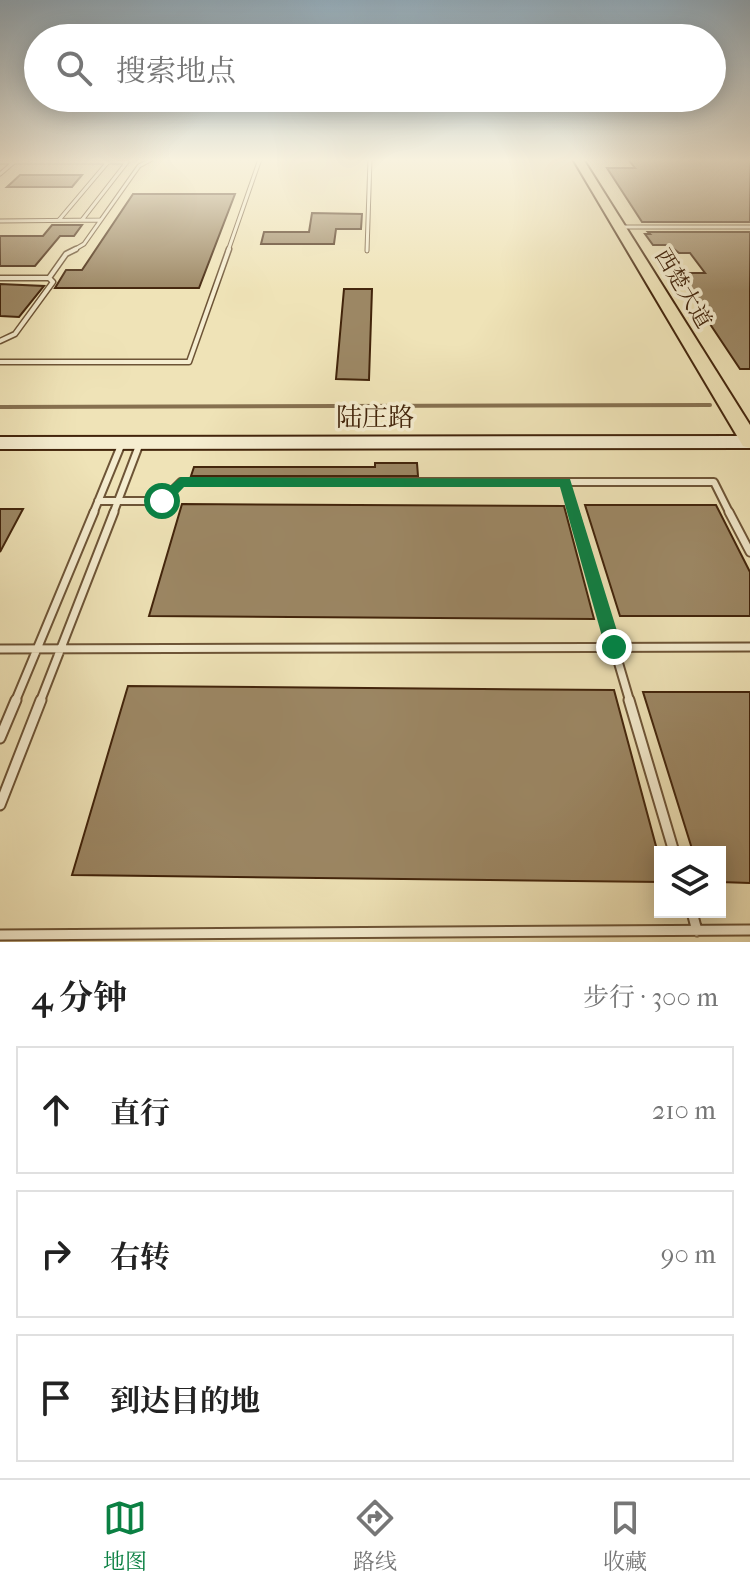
<!DOCTYPE html>
<html lang="zh">
<head>
<meta charset="utf-8">
<style>
  :root { --surface:#fff; --page:#f6f6f6; --text:#222; --muted:#767676; --line:#e0e0e0; --accent:#0b8043 }
  body { margin:0; font-family:"IM FELL French Canon","Noto Serif SC",serif; background:var(--page); color:var(--text) }
  .controls { position:absolute; right:24px; bottom:24px; display:grid; overflow:hidden; border-radius:0px; box-shadow:0 4px 20px #0003 }
  .controls button { width:72px; height:72px; display:grid; place-items:center; padding:0; border:0; border-bottom:2px solid var(--line); background:var(--surface); color:var(--text); font:40px sans-serif }
  .stop { position:absolute; width:24px; height:24px; margin:-18px; border:6px solid #0b8043; border-radius:50%; background:#fff }
  .stop.end { background:#0b8043; border-color:#fff; box-shadow:0 2px 8px #0008 }
  .list { margin:0; padding:0; list-style:none }
  h2 { display:flex; justify-content:space-between; align-items:center; height:104px; margin:0; padding:0 32px; font-size:34px }
  h2 small { font-size:26px; font-weight:400; color:var(--muted) }
  .list li { display:grid; grid-template-columns:52px 1fr auto; gap:24px; align-items:center; box-sizing:border-box; height:128px; margin:0 16px 16px; padding:0 16px; border:2px solid var(--line); border-radius:0px }
  .list b { display:block; font-size:30px; white-space:nowrap }
  .list em { font-size:26px; font-style:normal; color:var(--muted) }
  .icon { flex:none; width:44px; height:44px; fill:none; stroke:currentColor; stroke-width:2; stroke-linecap:round; stroke-linejoin:round }
  .map { position:relative; flex:none; width:750px; height:942px; overflow:hidden }
  .search { position:absolute; background:var(--surface); box-shadow:0 4px 20px #0003; left:24px; right:24px; top:24px; height:88px; display:flex; align-items:center; gap:20px; box-sizing:border-box; padding:0 28px; border-radius:44px; color:var(--muted); font-size:30px }
  .sheet { height:536px; background:var(--surface) }
  nav { display:flex; justify-content:space-around; align-items:center; box-sizing:border-box; height:112px; border-top:2px solid var(--line); background:var(--surface); font-size:22px; color:var(--muted) }
  nav a { display:grid; justify-items:center; gap:4px }
  nav .on { color:var(--accent) }
  .map>svg:first-child { display:block }
  .lines { fill:none; stroke-linecap:round; stroke-linejoin:round }
  .stream { stroke:#86704f; stroke-width:4 }
  .building { fill:#9c8764; stroke:#42240b; stroke-width:2 }
  .lane-far4-casing { stroke:#6d5436; stroke-width:5 }
  .lane-far3-casing { stroke:#6d5436; stroke-width:7 }
  .lane-far2-casing { stroke:#6d5436; stroke-width:10 }
  .lane-far1-casing { stroke:#6d5436; stroke-width:11 }
  .lane-casing { stroke:#6d5436; stroke-width:13 }
  .secondary-casing { stroke:#42240b; stroke-width:4 }
  .primary-casing { stroke:#42240b; stroke-width:4 }
  .lane-far4 { stroke:#f5edd0; stroke-width:3 }
  .lane-far3 { stroke:#f5edd0; stroke-width:4 }
  .lane-far2 { stroke:#f5edd0; stroke-width:6 }
  .lane-far1 { stroke:#f5edd0; stroke-width:7 }
  .lane { stroke:#f5edd0; stroke-width:9 }
  .secondary { fill:#f5edd0; fill-rule:evenodd }
  .primary { fill:#efe3b7; fill-rule:evenodd }
  .route { fill:#0b8043 }
  .labels { text-anchor:middle; stroke-width:7; stroke-linejoin:round; paint-order:stroke }
  .far-street-label { font-size:22px; fill:#42240b; stroke:#f5edd0 }
  .street-label { font-size:26px; fill:#42240b; stroke:#f5edd0 }
</style>
</head>
<body>
<div class="map">
<svg width="750" height="942" viewBox="0 0 750 942">
  <rect width="100%" height="100%" fill="#efe3b7"/>
  <filter id="stains"><feTurbulence type="fractalNoise" baseFrequency=".0025" numOctaves="4"/><feColorMatrix values="0 0 0 0 .2 0 0 0 0 .09 0 0 0 0 .02 0 0 0 .5 -.17"/></filter>
  <radialGradient id="worn" r=".72"><stop offset=".6" stop-color="#630" stop-opacity="0"/><stop offset="1" stop-color="#630" stop-opacity=".3"/></radialGradient>
  <g class="lines">
    <path class="stream" d="M 0,407 L 710,405"/>
  </g>
  <path class="building" d="M 628,159 L 750,159 L 750,222 L 642,222 L 607,168 L 635,168 Z
    M 20,175 L 82,175 L 72,187 L 7,187 Z
    M 133,194 L 235,194 L 199,288 L 55,288 L 66,270 L 82,270 Z
    M 312,213 L 362,214 L 361,229 L 336,229 L 334,244 L 261,244 L 264,232 L 309,232 Z
    M 52,225 L 82,225 L 74,236 L 60,236 L 35,266 L 0,266 L 0,236 L 43,236 Z
    M 648,232 L 750,232 L 750,369 L 740,369 L 676,273 L 705,273 L 690,253 L 679,253 L 669,245 L 653,245 L 645,234 L 650,234 Z
    M 0,284 L 44,286 L 19,317 L 0,316 Z
    M 344,289 L 372,289 L 369,380 L 336,379 Z
    M 375,463 L 417,463 L 418,476 L 191,476 L 194,467 L 375,467 Z
    M 182,504 L 564,506 L 594,619 L 149,616 Z
    M 585,505 L 716,505 L 750,572 L 750,616 L 620,616 Z
    M 0,509 L 23,509 L 0,552 Z
    M 128,686 L 614,690 L 660,861 L 660,882 L 72,875 Z
    M 643,692 L 750,692 L 750,883 L 720,882 L 720,852 L 693,852 Z"/>
  <g class="lines">
    <defs>
      <path id="lane-far4" d="M 0,162 L 127,162
        M 0,174 L 14,162
        M 59,220 L 108,162
        M 82,220 L 127,162
        M 0,221 L 100,220
        M 621,227 L 750,227
        M 72,251 L 84,244 L 139,166 L 152,159
        M 228,251 L 260,159
        M 367,251 L 370,159"/>
      <path id="lane-far3" d="M 0,278 L 49,278 L 53,282 L 15,334 L 0,341
        M 49,278 L 66,254 L 76,249
        M 0,362 L 189,362 L 229,249"/>
      <path id="lane-far2" d="M 565,482 L 574,514
        M 98,501 L 162,501 L 181,482 L 714,482 L 730,514
        M 93,514 L 122,443
        M 113,514 L 140,443"/>
      <path id="lane-far1" d="M 574,512 L 630,702
        M 729,512 L 750,552
        M 0,649 L 750,647
        M 15,702 L 94,512
        M 40,702 L 114,512"/>
      <path id="lane" d="M 629,700 L 674,852
        M 0,738 L 16,700
        M 0,805 L 41,700
        M 692,912 L 697,931
        M 0,935 L 750,930"/>
      <path id="secondary" d="M 750,436 L 750,448 L 0,449 L 0,437 Z"/>
      <path id="primary" d="M 573,159 L 583,159 L 750,425 L 750,448 L 743,446 Z"/>
    </defs>
    <use href="#lane-far4" class="lane-far4-casing"/>
    <use href="#lane-far3" class="lane-far3-casing"/>
    <use href="#lane-far2" class="lane-far2-casing"/>
    <use href="#lane-far1" class="lane-far1-casing"/>
    <use href="#lane" class="lane-casing"/>
    <use href="#secondary" class="secondary-casing"/>
    <use href="#primary" class="primary-casing"/>
    <use href="#lane-far4" class="lane-far4"/>
    <use href="#lane-far3" class="lane-far3"/>
    <use href="#lane-far2" class="lane-far2"/>
    <use href="#lane-far1" class="lane-far1"/>
    <use href="#lane" class="lane"/>
    <use href="#secondary" class="secondary"/>
    <use href="#primary" class="primary"/>
  </g>
  <linearGradient id="sky" x2="0" y2="1"><stop stop-color="#93adbd"/><stop offset="0.55" stop-color="#f8f2df"/><stop offset="1" stop-color="#f8f2df" stop-opacity="0"/></linearGradient>
  <rect width="750" height="291" fill="url(#sky)"/>
  <path class="route" d="M 181,477 L 570,479 L 622,647 L 620,653 L 614,656 L 608,653 L 605,647 L 560,487 L 184,487 L 167,505 L 157,505 L 157,497 Z"/>
  <g class="labels">
    <g class="far-street-label">
      <text transform="translate(684 288) rotate(59)" y="8">西楚大道</text>
    </g>
    <g class="street-label">
      <text x="375" y="426">陆庄路</text>
    </g>
  </g>
  <rect width="100%" height="100%" filter="url(#stains)"/>
  <rect width="100%" height="100%" fill="url(#worn)"/>
</svg>
<div class="controls">
<button><svg class="icon" aria-label="layers" viewBox="0 0 24 24"><path d="M12 4l9 5-9 5-9-5zM3 14l9 5 9-5"/></svg></button>
</div>
<div class="stop" style="left:162px;top:501px"></div>
<div class="stop end" style="left:614px;top:647px"></div>
<div class="search"><svg class="icon" aria-label="search" viewBox="0 0 24 24"><circle cx="10" cy="10" r="6"/><path d="M15 15l6 6"/></svg>搜索地点</div>
</div>
<section class="sheet">
<h2>4 分钟<small>步行 · 300 m</small></h2>
<ul class="list">
<li><svg class="icon" aria-label="ahead" viewBox="0 0 24 24"><path d="M12 20V5M6 11l6-6 6 6"/></svg><div><b>直行</b></div><em>210 m</em></li>
<li><svg class="icon" aria-label="right" viewBox="0 0 24 24"><path d="M7 20v-9h11M14 6l5 5-5 5"/></svg><div><b>右转</b></div><em>90 m</em></li>
<li><svg class="icon" aria-label="arrive" viewBox="0 0 24 24"><path d="M6 21V4h12l-3 4 3 4H6"/></svg><div><b>到达目的地</b></div></li>
</ul>
</section>
<nav>
<a class="on"><svg class="icon" aria-label="map" viewBox="0 0 24 24"><path d="M3 6l6-2 6 2 6-2v14l-6 2-6-2-6 2zM9 4v14M15 6v14"/></svg>地图</a>
<a><svg class="icon" aria-label="directions" viewBox="0 0 24 24"><path d="M12 3l9 9-9 9-9-9zM9 14v-3h6M13 9l2 2-2 2"/></svg>路线</a>
<a><svg class="icon" aria-label="saved" viewBox="0 0 24 24"><path d="M7 4h10v16l-5-4-5 4z"/></svg>收藏</a>
</nav>
</body>
</html>
